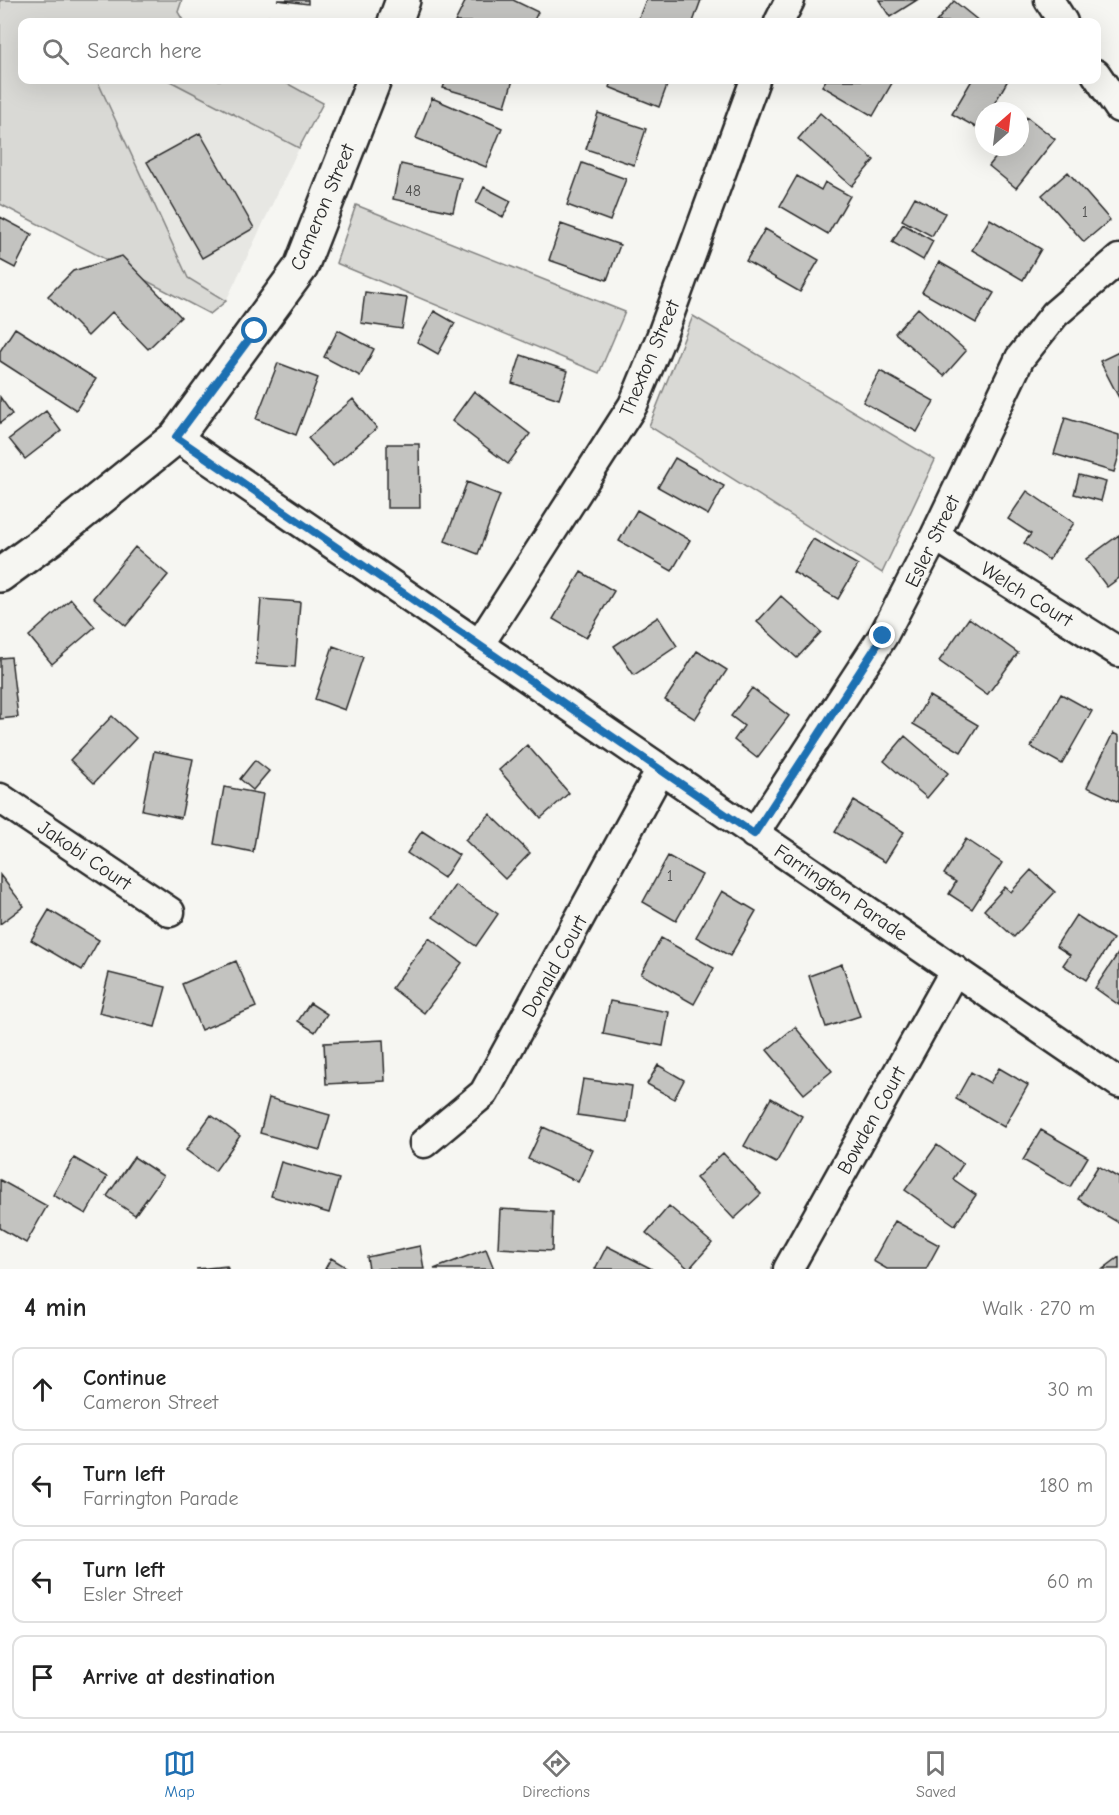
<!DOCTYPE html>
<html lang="en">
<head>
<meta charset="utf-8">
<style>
  :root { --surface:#fff; --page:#f6f6f6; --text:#222; --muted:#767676; --line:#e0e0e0; --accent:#1f6fb2 }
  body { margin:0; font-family:"Comic Neue",sans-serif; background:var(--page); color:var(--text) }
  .compass { position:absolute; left:975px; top:102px; width:54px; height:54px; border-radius:50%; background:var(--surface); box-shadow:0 6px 24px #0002; rotate:28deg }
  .stop { position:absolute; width:18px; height:18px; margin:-14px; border:4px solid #1f6fb2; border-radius:50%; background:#fff }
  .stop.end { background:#1f6fb2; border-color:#fff; box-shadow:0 2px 6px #0008 }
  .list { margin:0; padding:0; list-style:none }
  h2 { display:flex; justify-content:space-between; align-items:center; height:78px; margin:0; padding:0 24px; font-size:26px }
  h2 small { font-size:20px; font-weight:400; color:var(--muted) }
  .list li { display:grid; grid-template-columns:39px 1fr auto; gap:18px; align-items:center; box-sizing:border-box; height:84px; margin:0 12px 12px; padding:0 12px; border:2px solid var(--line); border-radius:12px }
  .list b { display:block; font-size:22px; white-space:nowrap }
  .list p { margin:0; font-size:20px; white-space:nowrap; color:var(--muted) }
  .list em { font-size:20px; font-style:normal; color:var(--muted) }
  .icon { flex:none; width:33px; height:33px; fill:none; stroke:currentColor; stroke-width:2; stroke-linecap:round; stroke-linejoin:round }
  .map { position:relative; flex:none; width:1119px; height:1269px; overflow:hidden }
  .search { position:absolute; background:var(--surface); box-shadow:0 6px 24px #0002; left:18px; right:18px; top:18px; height:66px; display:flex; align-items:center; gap:15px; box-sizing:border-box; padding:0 21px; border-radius:12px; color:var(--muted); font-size:22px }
  .sheet { height:462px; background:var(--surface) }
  nav { display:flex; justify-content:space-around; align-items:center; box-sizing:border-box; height:84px; border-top:2px solid var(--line); background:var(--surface); font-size:16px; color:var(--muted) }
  nav a { display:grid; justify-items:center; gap:3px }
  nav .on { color:var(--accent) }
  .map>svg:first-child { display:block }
  .built { fill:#e7e7e3 }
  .green { fill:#d9d9d5; stroke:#828280; stroke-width:1.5 }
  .building { fill:#c3c3c0; stroke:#2b2b2b; stroke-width:1.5 }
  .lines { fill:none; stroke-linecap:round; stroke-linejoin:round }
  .street-casing { stroke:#2b2b2b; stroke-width:33 }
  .secondary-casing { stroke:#2b2b2b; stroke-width:38 }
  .street { stroke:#f6f6f2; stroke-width:28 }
  .secondary { stroke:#f6f6f2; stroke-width:33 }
  .route { stroke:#1f6fb2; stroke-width:8 }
  .labels { text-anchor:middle; stroke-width:4.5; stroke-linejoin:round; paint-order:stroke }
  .number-label { font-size:16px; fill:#515150 }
  .street-label { font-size:20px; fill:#2b2b2b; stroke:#f6f6f2 }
</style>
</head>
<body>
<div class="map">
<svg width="1119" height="1269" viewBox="0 0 1119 1269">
  <rect width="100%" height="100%" fill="#f6f6f2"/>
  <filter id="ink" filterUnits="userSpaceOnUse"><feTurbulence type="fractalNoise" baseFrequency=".0167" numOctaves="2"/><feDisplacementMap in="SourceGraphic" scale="12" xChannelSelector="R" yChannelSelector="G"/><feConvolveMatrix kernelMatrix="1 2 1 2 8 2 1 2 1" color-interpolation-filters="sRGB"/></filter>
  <g filter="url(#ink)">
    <path class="built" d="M 99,80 L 168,80 L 299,148 L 226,301 L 188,278 L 98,82 Z"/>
    <path class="green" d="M 0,0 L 182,0 L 178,12 L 184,22 L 22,22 L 22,80 L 99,80 L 98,82 L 188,278 L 226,301 L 210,314 L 0,204 Z
      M 168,80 L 281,80 L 323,103 L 299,148 Z
      M 356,205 L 625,312 L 599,373 L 336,263 Z
      M 693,316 L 935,460 L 882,573 L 649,426 Z"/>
    <path class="building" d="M 277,0 L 308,0 L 308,4 Z
      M 466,0 L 513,0 L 538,12 L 533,22 L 455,22 Z
      M 646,0 L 701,0 L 693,22 L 637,22 Z
      M 879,0 L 917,0 L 890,17 Z
      M 954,1 L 980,22 L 936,22 Z
      M 270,16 L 274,22 L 259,22 Z
      M 446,80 L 513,80 L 505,106 L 443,88 Z
      M 612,80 L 669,80 L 659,107 L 609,87 Z
      M 826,80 L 886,80 L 892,83 L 873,116 L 822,86 Z
      M 972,80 L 1008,80 L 990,111 L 984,111 L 984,121 L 979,129 L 952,114 Z
      M 432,98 L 502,128 L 486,167 L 416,138 Z
      M 598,113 L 646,129 L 634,165 L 586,149 Z
      M 820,113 L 874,160 L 852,186 L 798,139 Z
      M 1027,117 L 1055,139 L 1016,188 L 989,166 L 1004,147 L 1020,147 L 1020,126 Z
      M 200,133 L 254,228 L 202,258 L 147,162 Z
      M 582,163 L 626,179 L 610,221 L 567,205 Z
      M 401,164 L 461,178 L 453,212 L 393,199 Z
      M 1068,172 L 1110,220 L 1084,242 L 1042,195 Z
      M 797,176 L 821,190 L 825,182 L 850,196 L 828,234 L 780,206 Z
      M 484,187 L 511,201 L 503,217 L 476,203 Z
      M 915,197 L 945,213 L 932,236 L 902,220 Z
      M 0,217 L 32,234 L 15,268 L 0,260 Z
      M 990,219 L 1041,249 L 1023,280 L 972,250 Z
      M 561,224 L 620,245 L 607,280 L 549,260 Z
      M 903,224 L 933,241 L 923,260 L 892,242 Z
      M 765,229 L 819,260 L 800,292 L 746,261 Z
      M 122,256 L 181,317 L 148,349 L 112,312 L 88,336 L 48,296 L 73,271 Z
      M 939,262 L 994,293 L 976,323 L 922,292 Z
      M 365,292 L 407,298 L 402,329 L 361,323 Z
      M 918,308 L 966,351 L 944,376 L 895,333 Z
      M 434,311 L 455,323 L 438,354 L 417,342 Z
      M 15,328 L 96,379 L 76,410 L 0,361 L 0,351 Z
      M 338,330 L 374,349 L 360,376 L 324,357 Z
      M 1119,352 L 1119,398 L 1100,361 Z
      M 521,355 L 568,371 L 559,399 L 512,383 Z
      M 278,363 L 318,378 L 296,435 L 256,419 Z
      M 880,371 L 934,401 L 917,432 L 863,402 Z
      M 474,391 L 530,434 L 508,464 L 452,421 Z
      M 0,397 L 12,414 L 0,423 Z
      M 353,399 L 377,428 L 333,466 L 308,438 Z
      M 46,411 L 61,431 L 25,459 L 9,439 Z
      M 1065,418 L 1119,435 L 1119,455 L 1114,472 L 1054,454 Z
      M 387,444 L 419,444 L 420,508 L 387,508 Z
      M 675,458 L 724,486 L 708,515 L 658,487 Z
      M 1079,475 L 1106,482 L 1101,501 L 1074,494 Z
      M 467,482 L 500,495 L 478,554 L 445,541 Z
      M 1027,491 L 1074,523 L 1049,560 L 1024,543 L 1031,534 L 1008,519 Z
      M 637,510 L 690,540 L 672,571 L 619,541 Z
      M 1119,535 L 1119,578 L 1107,587 L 1086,559 Z
      M 813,539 L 858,565 L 838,599 L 793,572 Z
      M 135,547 L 168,575 L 126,626 L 93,598 Z
      M 581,572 L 614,591 L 586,638 L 553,619 Z
      M 781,596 L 821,632 L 797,658 L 757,622 Z
      M 71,599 L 95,627 L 52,664 L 29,636 Z
      M 261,599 L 300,602 L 295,667 L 256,664 Z
      M 658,617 L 677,646 L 634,675 L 614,646 Z
      M 969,618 L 1018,653 L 987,695 L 939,661 Z
      M 333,646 L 363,657 L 345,710 L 315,699 Z
      M 697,651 L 727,670 L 695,719 L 665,700 Z
      M 11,657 L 18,717 L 0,719 L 0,658 Z
      M 752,688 L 789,716 L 757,758 L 734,740 L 744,726 L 731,716 Z
      M 1061,694 L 1092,711 L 1062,764 L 1031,747 Z
      M 929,696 L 978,725 L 961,752 L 913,724 Z
      M 112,716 L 136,738 L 94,783 L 70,760 Z
      M 1113,733 L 1119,736 L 1119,802 L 1087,787 Z
      M 905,736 L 948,773 L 927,798 L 884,761 Z
      M 527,745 L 569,793 L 541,818 L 499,770 Z
      M 154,751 L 193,759 L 181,818 L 142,810 Z
      M 255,760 L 269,771 L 253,790 L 240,779 Z
      M 224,787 L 263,794 L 253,852 L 214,844 Z
      M 854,801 L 904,832 L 885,862 L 835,832 Z
      M 490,814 L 530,853 L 505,879 L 465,840 Z
      M 422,831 L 459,855 L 444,878 L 407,853 Z
      M 966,839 L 1002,863 L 972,909 L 949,894 L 956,882 L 944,874 Z
      M 668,856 L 702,875 L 676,921 L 643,902 Z
      M 1031,870 L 1055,892 L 1014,937 L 984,910 L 1005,887 L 1011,892 Z
      M 0,875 L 24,906 L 0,924 Z
      M 455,885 L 498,914 L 476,946 L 433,917 Z
      M 722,891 L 756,911 L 730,956 L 696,937 Z
      M 49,910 L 99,940 L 82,970 L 31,940 Z
      M 1076,915 L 1113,939 L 1086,980 L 1063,965 L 1070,955 L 1056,946 Z
      M 429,938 L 462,963 L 424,1013 L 392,988 Z
      M 661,938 L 714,968 L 694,1004 L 641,974 Z
      M 1119,952 L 1119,1005 L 1095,988 Z
      M 236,961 L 256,1007 L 201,1030 L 182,984 Z
      M 842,964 L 860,1016 L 826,1027 L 809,976 Z
      M 109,973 L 166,987 L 155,1027 L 99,1013 Z
      M 610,1001 L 669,1012 L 663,1046 L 603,1034 Z
      M 310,1003 L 327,1014 L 315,1032 L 298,1021 Z
      M 795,1027 L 832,1071 L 804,1094 L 767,1050 Z
      M 383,1040 L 385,1081 L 326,1084 L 324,1043 Z
      M 658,1065 L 684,1080 L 674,1099 L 647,1084 Z
      M 999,1068 L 1028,1085 L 1004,1127 L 956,1099 L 971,1072 L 990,1083 Z
      M 583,1079 L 632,1086 L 627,1122 L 577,1115 Z
      M 269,1098 L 330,1115 L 320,1150 L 260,1133 Z
      M 771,1098 L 802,1116 L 776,1163 L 744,1146 Z
      M 211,1115 L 240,1136 L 215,1171 L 186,1150 Z
      M 543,1127 L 593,1150 L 578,1182 L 528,1159 Z
      M 1041,1130 L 1088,1157 L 1070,1187 L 1023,1160 Z
      M 937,1145 L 963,1164 L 953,1179 L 976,1195 L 955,1225 L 905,1190 Z
      M 723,1153 L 761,1194 L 734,1219 L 696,1178 Z
      M 134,1157 L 163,1176 L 135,1215 L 107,1196 Z
      M 74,1158 L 107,1177 L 86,1214 L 53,1195 Z
      M 281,1162 L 339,1179 L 329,1213 L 271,1196 Z
      M 1098,1166 L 1119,1178 L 1119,1223 L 1078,1199 Z
      M 0,1180 L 47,1206 L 26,1243 L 0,1228 Z
      M 669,1206 L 712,1243 L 689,1269 L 646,1233 Z
      M 500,1209 L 553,1212 L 552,1251 L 498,1248 Z
      M 895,1221 L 939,1245 L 926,1269 L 887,1269 L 873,1261 Z
      M 420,1246 L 424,1269 L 369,1269 L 367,1257 Z
      M 607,1246 L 652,1269 L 595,1269 Z
      M 486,1249 L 494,1269 L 434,1269 Z
      M 1119,1257 L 1119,1269 L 1103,1269 Z
      M 331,1258 L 346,1267 L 345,1269 L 325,1269 Z
      M 227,1266 L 228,1269 L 196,1269 Z"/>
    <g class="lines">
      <defs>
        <path id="street" d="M 1049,0 L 1063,22
          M 779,22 L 790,0
          M 1096,74 L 1119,108
          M 176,437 L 1119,1083
          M 935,536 L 1119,652
          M 479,645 L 633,405 L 663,332 L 755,80
          M 0,798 L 170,912
          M 754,834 L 883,636 L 935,536 L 1020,358 L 1055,314 L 1119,259
          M 424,1143 L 484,1093 L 661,769
          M 788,1269 L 955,970"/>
        <path id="secondary" d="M 395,22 L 403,0
          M 0,575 L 51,538 L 176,437 L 301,267 L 374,80"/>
      </defs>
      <use href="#street" class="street-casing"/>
      <use href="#secondary" class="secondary-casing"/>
      <use href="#street" class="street"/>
      <use href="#secondary" class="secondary"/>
    </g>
  </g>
  <g class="lines" filter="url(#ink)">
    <path class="route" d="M 255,331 L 176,437 L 754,834 L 883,636"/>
  </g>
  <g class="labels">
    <g class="number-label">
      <text x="413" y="196">48</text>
      <text x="1085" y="217">1</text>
      <text x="670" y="881">1</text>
    </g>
    <g class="street-label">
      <text transform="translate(322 207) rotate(-67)" y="7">Cameron Street</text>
      <text transform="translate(649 358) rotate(-67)" y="7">Thexton Street</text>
      <text transform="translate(932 541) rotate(-64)" y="7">Esler Street</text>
      <text transform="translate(1027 594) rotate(32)" y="7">Welch Court</text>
      <text transform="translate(85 855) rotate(34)" y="7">Jakobi Court</text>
      <text transform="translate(841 892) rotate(34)" y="7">Farrington Parade</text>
      <text transform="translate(554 966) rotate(-61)" y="7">Donald Court</text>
      <text transform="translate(871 1120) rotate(-61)" y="7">Bowden Court</text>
    </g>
  </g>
</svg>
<svg class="compass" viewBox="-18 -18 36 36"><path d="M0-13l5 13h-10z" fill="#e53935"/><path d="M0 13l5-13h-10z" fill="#767676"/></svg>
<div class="stop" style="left:255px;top:331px"></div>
<div class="stop end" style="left:883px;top:636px"></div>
<div class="search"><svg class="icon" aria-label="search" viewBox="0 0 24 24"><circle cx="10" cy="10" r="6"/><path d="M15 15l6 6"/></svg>Search here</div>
</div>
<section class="sheet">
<h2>4 min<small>Walk · 270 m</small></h2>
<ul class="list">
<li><svg class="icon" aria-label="ahead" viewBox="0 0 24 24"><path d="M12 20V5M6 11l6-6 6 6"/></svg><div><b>Continue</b><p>Cameron Street</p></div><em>30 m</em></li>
<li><svg class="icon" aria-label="left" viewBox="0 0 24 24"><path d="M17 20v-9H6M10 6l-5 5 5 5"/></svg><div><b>Turn left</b><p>Farrington Parade</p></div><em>180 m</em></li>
<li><svg class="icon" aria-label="left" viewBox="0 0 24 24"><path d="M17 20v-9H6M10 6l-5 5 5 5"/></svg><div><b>Turn left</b><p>Esler Street</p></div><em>60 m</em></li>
<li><svg class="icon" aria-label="arrive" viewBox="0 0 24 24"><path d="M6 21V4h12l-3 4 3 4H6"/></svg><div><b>Arrive at destination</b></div></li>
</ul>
</section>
<nav>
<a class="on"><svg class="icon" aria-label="map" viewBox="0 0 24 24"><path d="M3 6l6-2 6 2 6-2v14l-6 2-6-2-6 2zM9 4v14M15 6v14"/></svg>Map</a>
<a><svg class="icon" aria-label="directions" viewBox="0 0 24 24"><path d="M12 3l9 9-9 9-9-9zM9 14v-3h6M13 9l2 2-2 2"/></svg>Directions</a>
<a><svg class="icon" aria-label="saved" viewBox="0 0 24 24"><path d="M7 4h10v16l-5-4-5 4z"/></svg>Saved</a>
</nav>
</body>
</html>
